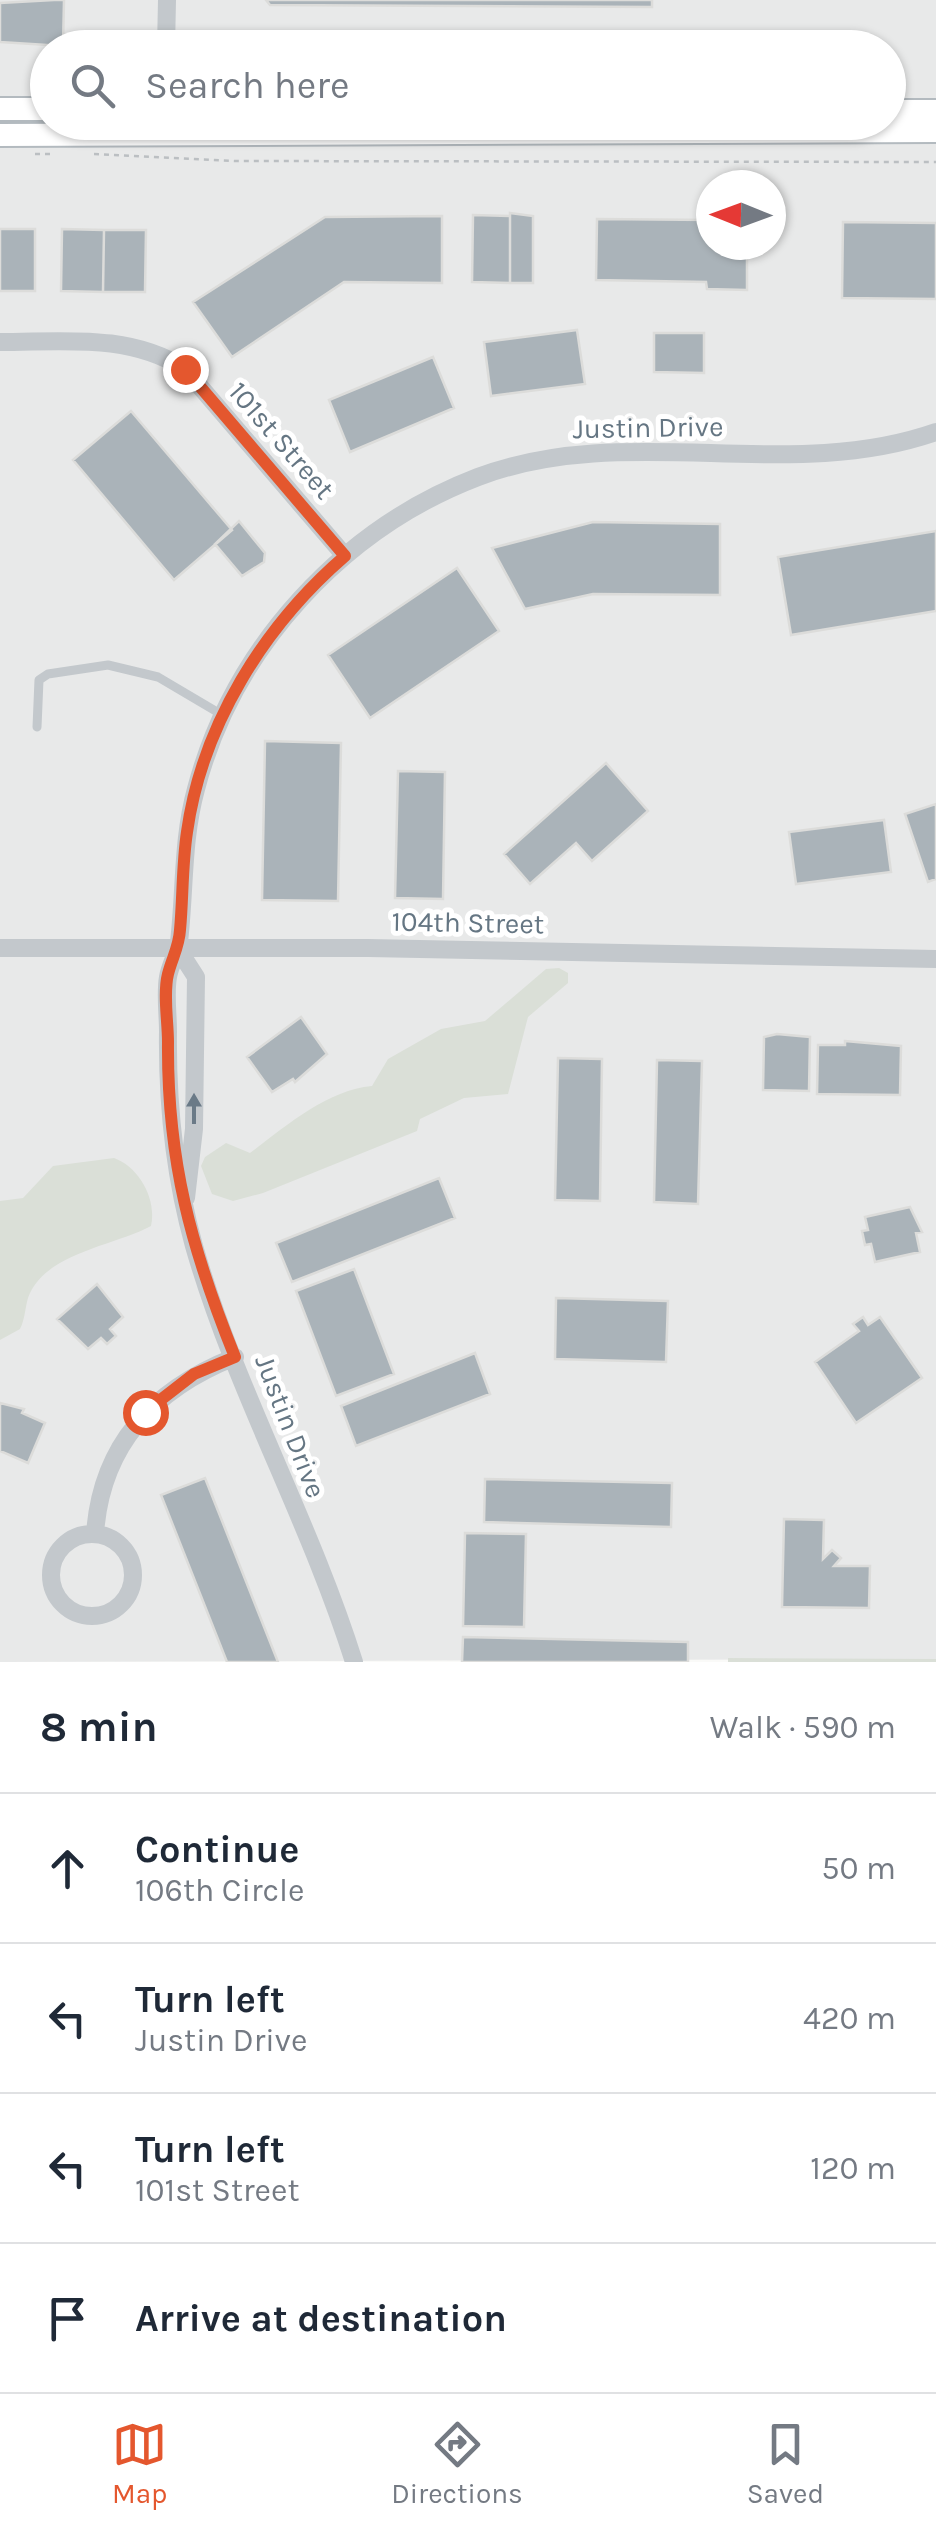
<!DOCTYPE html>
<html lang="en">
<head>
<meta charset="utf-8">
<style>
  :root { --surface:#fff; --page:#f2f2f3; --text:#1f2937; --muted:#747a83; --line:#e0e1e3; --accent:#e4572e }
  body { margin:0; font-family:Karla,sans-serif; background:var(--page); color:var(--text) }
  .compass { position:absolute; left:696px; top:170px; width:90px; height:90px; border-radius:50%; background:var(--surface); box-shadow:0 2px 8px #0004; rotate:271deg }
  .stop { position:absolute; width:30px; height:30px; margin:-22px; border:8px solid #e4572e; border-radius:50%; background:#fff }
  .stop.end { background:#e4572e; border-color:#fff; box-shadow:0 2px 10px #0008 }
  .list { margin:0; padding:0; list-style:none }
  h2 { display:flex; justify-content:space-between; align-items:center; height:130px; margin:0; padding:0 40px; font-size:42px }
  h2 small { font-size:32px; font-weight:400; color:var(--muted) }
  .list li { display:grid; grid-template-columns:65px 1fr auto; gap:30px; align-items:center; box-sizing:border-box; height:150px; padding:0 40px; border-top:2px solid var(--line) }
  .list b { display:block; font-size:38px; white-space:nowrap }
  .list p { margin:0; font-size:32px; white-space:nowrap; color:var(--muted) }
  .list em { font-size:32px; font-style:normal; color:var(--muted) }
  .icon { flex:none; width:55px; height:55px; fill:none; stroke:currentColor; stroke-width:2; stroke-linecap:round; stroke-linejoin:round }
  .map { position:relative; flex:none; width:936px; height:1662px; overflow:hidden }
  .search { position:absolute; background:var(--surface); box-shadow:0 2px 8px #0004; left:30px; right:30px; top:30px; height:110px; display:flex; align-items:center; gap:25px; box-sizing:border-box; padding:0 35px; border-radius:55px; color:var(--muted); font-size:38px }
  .sheet { height:730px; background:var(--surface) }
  nav { display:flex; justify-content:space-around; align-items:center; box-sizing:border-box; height:140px; border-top:2px solid var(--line); background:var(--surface); font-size:28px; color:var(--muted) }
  nav a { display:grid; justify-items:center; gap:5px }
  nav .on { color:var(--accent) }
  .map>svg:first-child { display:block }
  .built { fill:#e8e9e9; fill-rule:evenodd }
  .green { fill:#dadfd7 }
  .building { fill:#aab3b9; stroke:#dcdcda; stroke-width:2.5 }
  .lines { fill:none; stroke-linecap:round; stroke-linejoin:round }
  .secondary-casing { stroke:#b3babf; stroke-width:26 }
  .path { stroke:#bbbfc2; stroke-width:2.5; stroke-dasharray:5 5; stroke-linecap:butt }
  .service { stroke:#c3c8cc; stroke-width:9 }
  .minor { stroke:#c3c8cc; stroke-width:18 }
  .secondary { stroke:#fff; stroke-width:22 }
  .oneway { fill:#6a7a87 }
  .route { stroke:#e4572e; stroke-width:12 }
  .labels { text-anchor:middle; stroke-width:10; stroke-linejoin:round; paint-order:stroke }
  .street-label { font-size:28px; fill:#657683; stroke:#fff }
</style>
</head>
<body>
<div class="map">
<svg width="936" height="1662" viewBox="0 0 936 1662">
  <rect width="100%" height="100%" fill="#fafaf8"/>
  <path class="built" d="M 0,0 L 936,0 L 936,111 L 889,111 L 888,48 L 48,48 L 47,109 L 0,109 Z
    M 936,131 L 936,1659 L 0,1662 L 0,135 ZM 711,185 L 771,185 L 771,245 L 711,245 Z"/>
  <path class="green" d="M 559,968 L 568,973 L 568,983 L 528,1017 L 508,1094 L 464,1098 L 420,1119 L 417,1131 L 263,1193 L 233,1201 L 212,1194 L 201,1166 L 205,1157 L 226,1143 L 250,1153 C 286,1126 327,1090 372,1086 L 388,1059 L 441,1029 L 485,1021 L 546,969 Z
    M 114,1158 C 139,1167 157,1199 151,1226 C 114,1246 44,1253 28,1298 C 25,1308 25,1319 20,1329 L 0,1340 L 0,1201 L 23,1198 L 53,1166 Z
    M 728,1658 L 936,1659 L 936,1662 L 728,1662 Z"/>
  <path class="building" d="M 54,0 L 64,0 L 63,46 L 0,42 L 0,3 Z
    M 266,0 L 652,0 L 652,7 L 270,5 Z
    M 510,213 L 533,216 L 533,283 L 510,283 Z
    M 473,215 L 510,216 L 510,283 L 472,282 Z
    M 442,216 L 442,283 L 344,282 L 232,357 L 193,302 L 325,217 Z
    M 597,219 L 711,220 L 711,245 L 747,245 L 747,290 L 707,289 L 706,282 L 596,280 Z
    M 843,222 L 936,223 L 936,299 L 842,298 Z
    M 0,229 L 35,229 L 35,291 L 0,291 Z
    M 62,229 L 104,230 L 103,292 L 61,291 Z
    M 104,230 L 146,230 L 145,292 L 103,292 Z
    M 577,330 L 585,384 L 491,396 L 484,342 Z
    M 654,333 L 704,333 L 704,373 L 654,372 Z
    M 433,357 L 454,408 L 350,452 L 329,400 Z
    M 131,411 L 232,530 L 174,580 L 73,460 Z
    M 239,521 L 265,553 L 264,562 L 242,576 L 215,544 Z
    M 593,522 L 720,524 L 720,595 L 593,594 L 525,609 L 492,548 Z
    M 936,531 L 936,611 L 791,635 L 778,557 Z
    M 457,568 L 499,631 L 370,718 L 328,655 Z
    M 265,741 L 341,743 L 338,901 L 262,900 Z
    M 606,763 L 648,811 L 592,861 L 576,843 L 530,884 L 504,854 Z
    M 398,771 L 445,772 L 443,899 L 395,898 Z
    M 936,804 L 936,879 L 928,882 L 905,814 Z
    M 884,820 L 891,872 L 796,884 L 789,832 Z
    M 301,1017 L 327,1054 L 295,1082 L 293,1079 L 272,1092 L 247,1057 Z
    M 777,1034 L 810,1037 L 809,1091 L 763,1090 L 764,1037 Z
    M 845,1041 L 901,1046 L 900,1095 L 817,1094 L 818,1045 L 845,1045 Z
    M 558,1058 L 602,1059 L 600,1201 L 555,1200 Z
    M 657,1060 L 702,1061 L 698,1204 L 654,1202 Z
    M 439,1178 L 455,1218 L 292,1282 L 276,1243 Z
    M 910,1207 L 922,1232 L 916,1233 L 920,1252 L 875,1262 L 871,1244 L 865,1245 L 862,1231 L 868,1230 L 865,1217 Z
    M 354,1269 L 394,1374 L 336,1396 L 296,1291 Z
    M 97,1284 L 123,1317 L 110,1329 L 116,1336 L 107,1344 L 101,1338 L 88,1349 L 57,1319 Z
    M 556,1298 L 668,1301 L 666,1362 L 555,1359 Z
    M 863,1317 L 868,1325 L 880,1317 L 922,1378 L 856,1423 L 815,1362 L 859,1331 L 853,1324 Z
    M 475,1353 L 490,1394 L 356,1446 L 341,1406 Z
    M 0,1403 L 24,1409 L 22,1413 L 45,1423 L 28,1463 L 0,1451 Z
    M 205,1478 L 278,1662 L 227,1662 L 161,1495 Z
    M 485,1479 L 672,1483 L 671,1527 L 484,1522 Z
    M 784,1519 L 824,1520 L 823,1559 L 832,1550 L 841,1558 L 834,1566 L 870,1566 L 869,1608 L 782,1607 Z
    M 465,1533 L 526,1534 L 524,1627 L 463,1626 Z
    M 463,1637 L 688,1642 L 688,1662 L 462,1662 Z"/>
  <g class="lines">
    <defs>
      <path id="secondary" d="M 0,109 L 48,109
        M 888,111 L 936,111
        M 0,135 L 936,131"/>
    </defs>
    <use href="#secondary" class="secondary-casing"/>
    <path class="path" d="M 35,154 L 51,154
      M 94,154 L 234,161 L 936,162"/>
    <path class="service" d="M 37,727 L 39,680 L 48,674 L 108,665 L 158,677 L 224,716"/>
    <path class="minor" d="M 166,48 L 167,0
      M 0,342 C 64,342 129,333 185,369 L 345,556
      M 0,948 L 368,948 L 936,959
      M 178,949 L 196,977 L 194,1129 L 186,1198
      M 95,1534 C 101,1445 154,1389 235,1357
      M51 1575a41 41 0 1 1 82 0a41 41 0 1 1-82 0Z
      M 354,1662 C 310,1521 235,1389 194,1246 C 174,1174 167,1106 168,1031 C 168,1014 165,994 168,977 C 170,965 177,954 179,942 C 185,891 182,840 196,789 C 233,648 342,529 478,477 C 626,421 788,484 936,432"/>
    <use href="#secondary" class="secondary"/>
  </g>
  <defs><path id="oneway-solid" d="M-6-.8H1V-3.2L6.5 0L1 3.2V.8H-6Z" transform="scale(2.5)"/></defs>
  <use class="oneway" href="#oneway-solid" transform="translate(194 1109) rotate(-90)"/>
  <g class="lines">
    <path class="route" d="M 145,1412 L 194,1374 L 235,1357 C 191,1248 167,1160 168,1042 C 168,1021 163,994 168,974 C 172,958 179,947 180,930 C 183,898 182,865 187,832 C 202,725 264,626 345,556 L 185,369"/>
  </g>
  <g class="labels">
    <g class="street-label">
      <text transform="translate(648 427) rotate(-1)" y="10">Justin Drive</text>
      <text transform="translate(282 440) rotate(49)" y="10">101st Street</text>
      <text transform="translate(468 922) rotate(1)" y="10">104th Street</text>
      <text transform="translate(291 1426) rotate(69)" y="10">Justin Drive</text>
    </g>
  </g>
</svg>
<svg class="compass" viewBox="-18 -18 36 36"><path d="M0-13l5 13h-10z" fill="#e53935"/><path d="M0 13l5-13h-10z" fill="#747a83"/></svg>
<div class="stop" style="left:145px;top:1412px"></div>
<div class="stop end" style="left:185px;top:369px"></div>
<div class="search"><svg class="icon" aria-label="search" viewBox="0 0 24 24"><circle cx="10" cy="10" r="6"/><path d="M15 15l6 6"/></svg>Search here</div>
</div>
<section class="sheet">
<h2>8 min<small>Walk · 590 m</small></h2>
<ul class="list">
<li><svg class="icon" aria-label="ahead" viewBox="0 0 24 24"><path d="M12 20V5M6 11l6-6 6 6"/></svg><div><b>Continue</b><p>106th Circle</p></div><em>50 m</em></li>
<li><svg class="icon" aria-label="left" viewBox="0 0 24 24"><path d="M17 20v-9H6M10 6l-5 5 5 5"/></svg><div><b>Turn left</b><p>Justin Drive</p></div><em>420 m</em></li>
<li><svg class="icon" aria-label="left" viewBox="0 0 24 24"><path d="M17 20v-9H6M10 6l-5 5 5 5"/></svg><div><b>Turn left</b><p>101st Street</p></div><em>120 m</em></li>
<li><svg class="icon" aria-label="arrive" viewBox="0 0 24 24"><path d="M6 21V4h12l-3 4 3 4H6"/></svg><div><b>Arrive at destination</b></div></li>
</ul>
</section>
<nav>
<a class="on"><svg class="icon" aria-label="map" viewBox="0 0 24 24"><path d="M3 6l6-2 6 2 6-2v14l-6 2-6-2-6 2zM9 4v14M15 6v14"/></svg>Map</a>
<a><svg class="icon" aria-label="directions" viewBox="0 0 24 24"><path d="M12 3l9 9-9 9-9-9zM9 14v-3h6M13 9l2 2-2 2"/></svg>Directions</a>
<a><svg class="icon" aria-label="saved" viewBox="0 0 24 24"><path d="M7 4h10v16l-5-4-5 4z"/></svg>Saved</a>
</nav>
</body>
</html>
